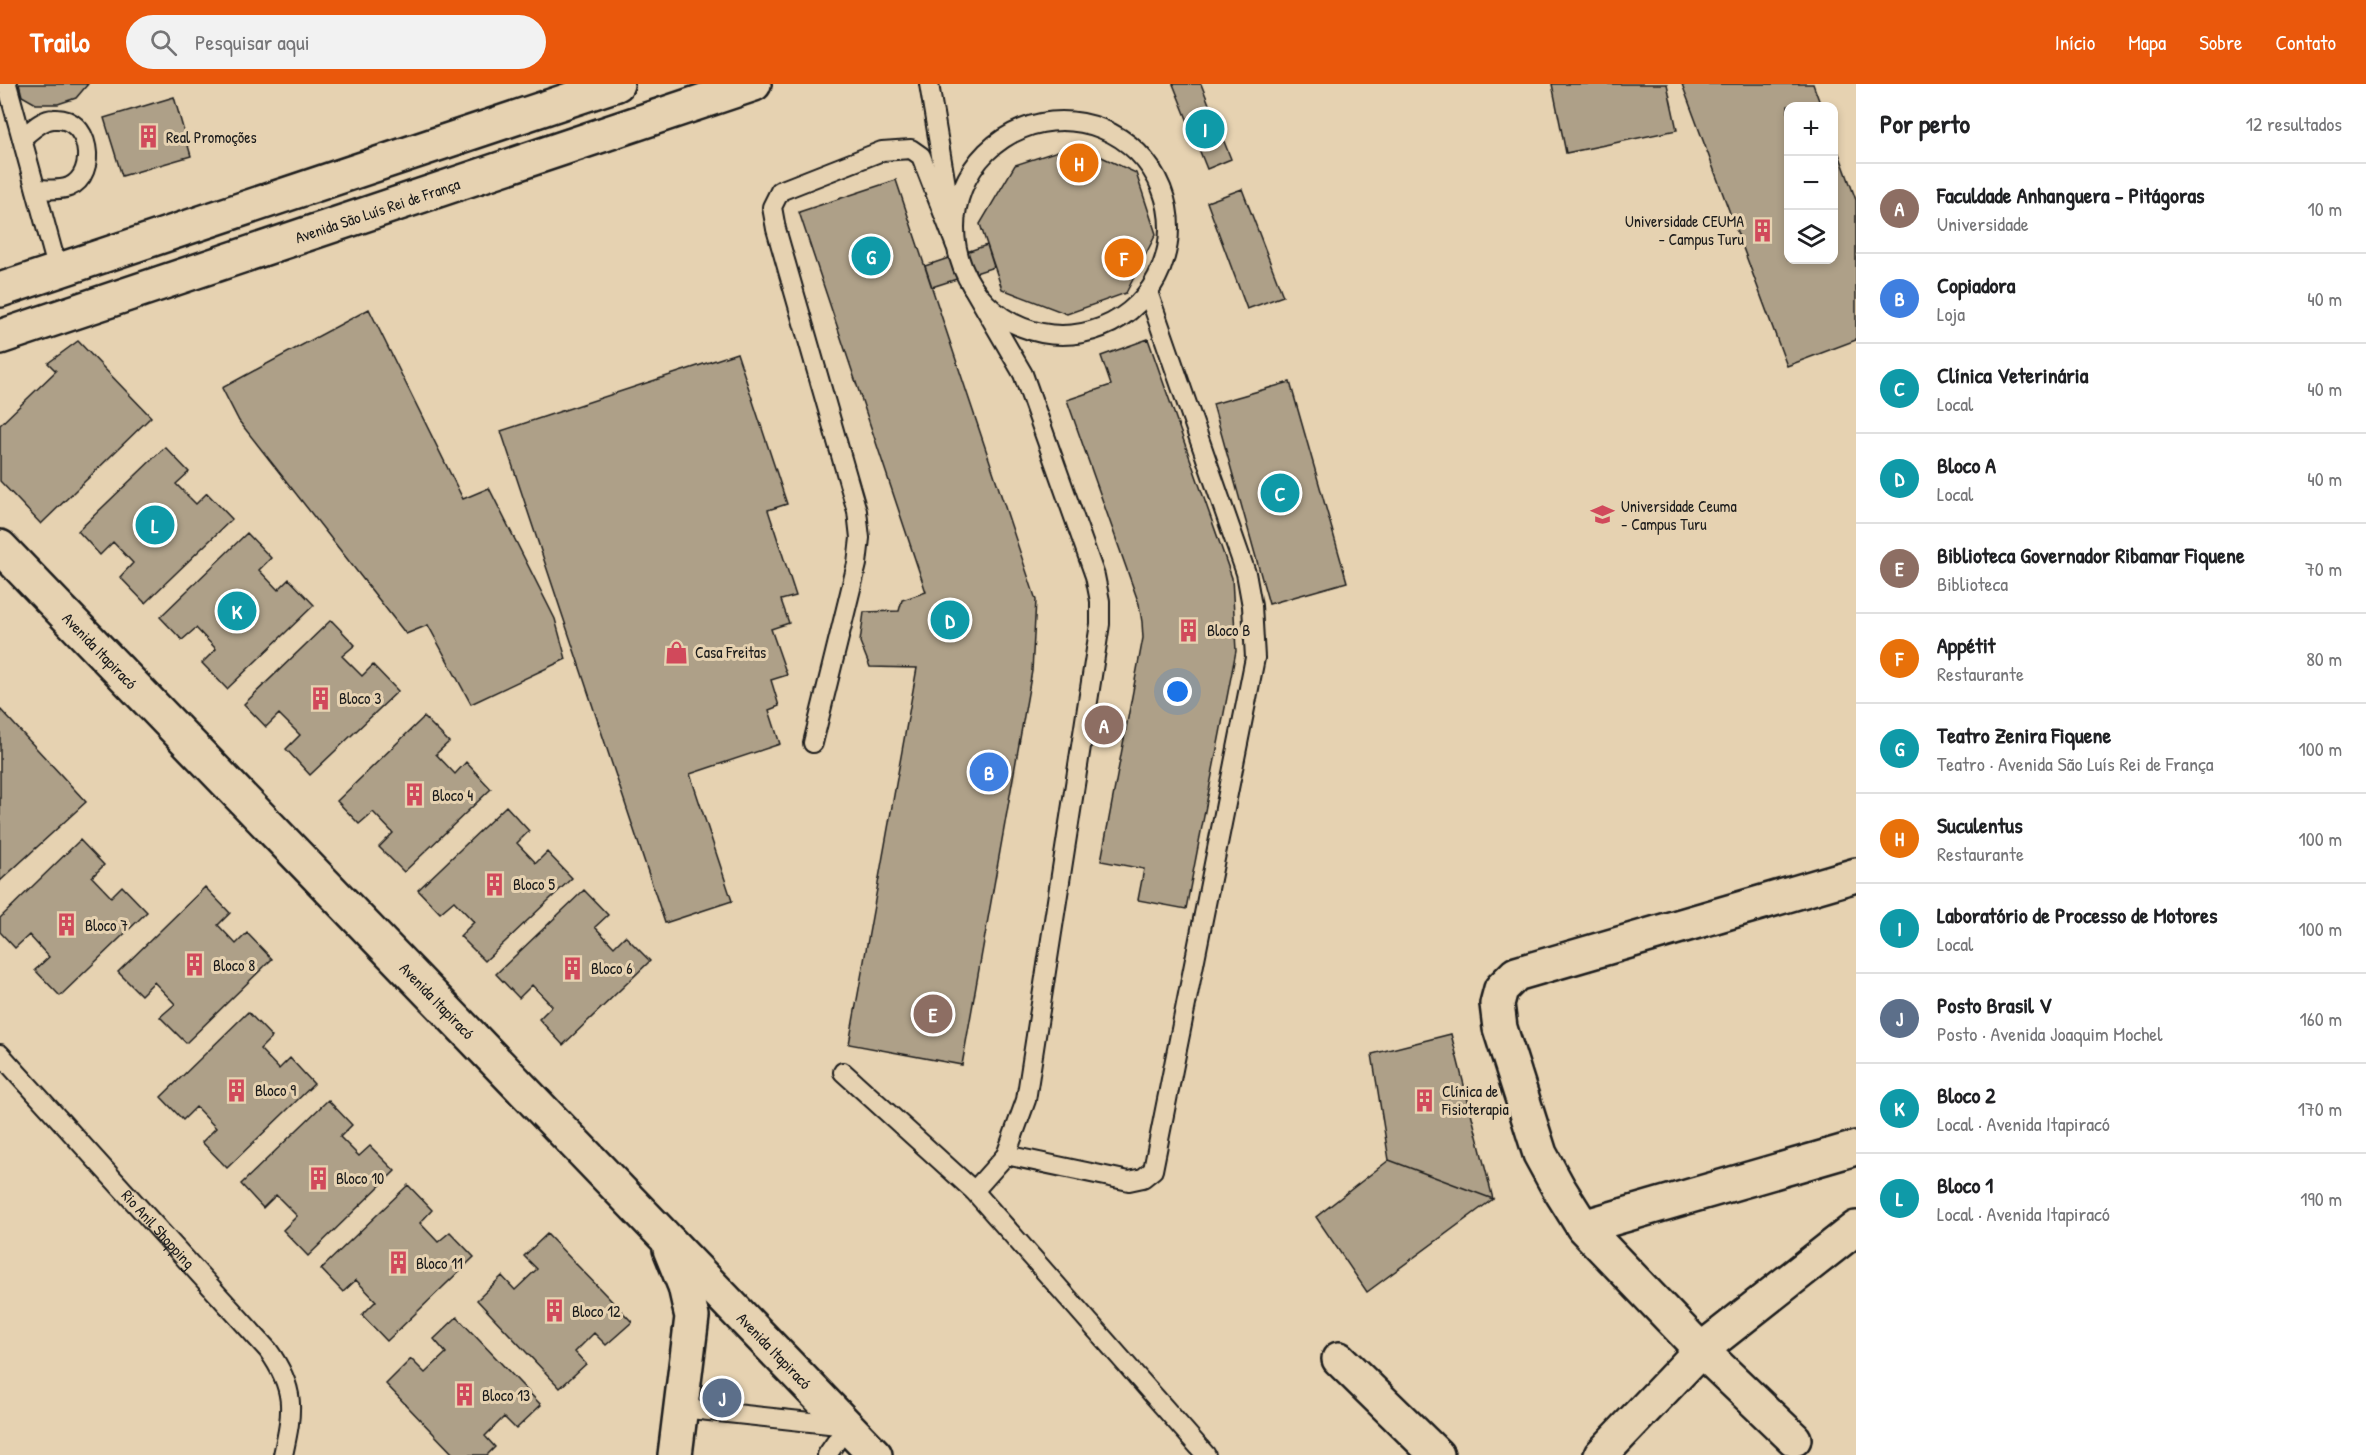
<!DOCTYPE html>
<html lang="pt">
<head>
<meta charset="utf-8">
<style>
  :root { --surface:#fff; --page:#f2f2f2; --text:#202124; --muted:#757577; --line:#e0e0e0; --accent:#ea580c }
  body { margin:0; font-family:"Patrick Hand",sans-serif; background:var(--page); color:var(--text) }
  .controls { position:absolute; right:18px; top:18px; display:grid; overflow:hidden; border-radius:12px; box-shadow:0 3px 9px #0003 }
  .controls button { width:54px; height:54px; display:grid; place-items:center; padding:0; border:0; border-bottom:2px solid var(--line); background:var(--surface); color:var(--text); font:30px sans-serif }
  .you { position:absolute; left:1178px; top:608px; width:21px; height:21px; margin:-15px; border:4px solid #fff; border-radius:50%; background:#1a73e8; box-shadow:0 0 0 9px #1a73e833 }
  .badge { display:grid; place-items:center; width:39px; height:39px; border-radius:50%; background:var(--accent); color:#fff; font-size:20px; font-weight:700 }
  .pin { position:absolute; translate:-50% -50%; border:3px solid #fff; box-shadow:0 2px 6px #0006 }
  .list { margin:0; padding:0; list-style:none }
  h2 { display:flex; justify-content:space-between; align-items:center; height:78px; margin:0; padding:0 24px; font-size:26px }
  h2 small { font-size:20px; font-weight:400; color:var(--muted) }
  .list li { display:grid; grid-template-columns:39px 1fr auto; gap:18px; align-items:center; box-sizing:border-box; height:90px; padding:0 24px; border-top:2px solid var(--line) }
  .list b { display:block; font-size:22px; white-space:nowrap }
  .list p { margin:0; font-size:20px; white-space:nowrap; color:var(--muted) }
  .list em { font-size:20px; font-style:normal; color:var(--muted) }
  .icon { flex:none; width:33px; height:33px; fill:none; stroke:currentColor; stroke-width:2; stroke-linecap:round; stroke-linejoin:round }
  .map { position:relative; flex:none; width:1856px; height:1371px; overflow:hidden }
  header { display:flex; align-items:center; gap:36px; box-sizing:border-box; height:84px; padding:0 30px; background:var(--accent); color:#fff }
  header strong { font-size:28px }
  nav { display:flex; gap:33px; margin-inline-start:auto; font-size:21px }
  .search { width:420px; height:54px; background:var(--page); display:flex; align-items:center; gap:15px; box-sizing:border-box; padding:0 21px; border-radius:33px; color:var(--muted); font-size:22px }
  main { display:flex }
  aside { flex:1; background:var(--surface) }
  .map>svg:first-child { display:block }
  .building { fill:#aea088; stroke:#1c1c1c; stroke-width:1.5 }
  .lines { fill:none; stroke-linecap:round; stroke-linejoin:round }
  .lane-casing { stroke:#1c1c1c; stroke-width:22 }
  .street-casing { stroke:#1c1c1c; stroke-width:38 }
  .secondary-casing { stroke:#1c1c1c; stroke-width:38 }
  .primary-casing { stroke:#1c1c1c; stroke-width:38 }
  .lane { stroke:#e6d2b1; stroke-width:18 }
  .street { stroke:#e6d2b1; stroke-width:33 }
  .secondary { stroke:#e6d2b1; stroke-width:33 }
  .primary { stroke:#e6d2b1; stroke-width:33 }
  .labels { text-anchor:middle; stroke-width:6; stroke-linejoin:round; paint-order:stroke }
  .poi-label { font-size:16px; fill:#1c1c1c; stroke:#e6d2b1; text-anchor:start }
  .street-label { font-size:16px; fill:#1c1c1c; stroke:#e6d2b1 }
</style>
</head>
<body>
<header>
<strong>Trailo</strong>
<div class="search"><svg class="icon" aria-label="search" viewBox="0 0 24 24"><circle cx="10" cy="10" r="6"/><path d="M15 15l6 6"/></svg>Pesquisar aqui</div>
<nav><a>Início</a><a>Mapa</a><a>Sobre</a><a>Contato</a></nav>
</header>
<main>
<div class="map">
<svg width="1856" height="1371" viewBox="0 0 1856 1371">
  <rect width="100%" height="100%" fill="#e6d2b1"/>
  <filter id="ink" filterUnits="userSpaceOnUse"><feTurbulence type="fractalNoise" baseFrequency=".0167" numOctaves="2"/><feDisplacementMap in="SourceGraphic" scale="12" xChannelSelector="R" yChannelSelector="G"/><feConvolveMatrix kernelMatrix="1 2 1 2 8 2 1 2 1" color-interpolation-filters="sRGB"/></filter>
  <g filter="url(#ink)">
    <path class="building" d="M 19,0 L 88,0 L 76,14 L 58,20 L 36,20 L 22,12 Z
      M 1173,0 L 1201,0 L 1231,75 L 1207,85 Z
      M 1552,0 L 1667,0 L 1677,46 L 1566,69 Z
      M 1682,0 L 1813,0 L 1821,22 L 1788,22 L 1788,176 L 1834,176 L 1834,56 L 1856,116 L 1856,256 L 1787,282 Z
      M 174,13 L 191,72 L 122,92 L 104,34 Z
      M 1076,61 L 1136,89 L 1156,150 L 1126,209 L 1067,230 L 1002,205 L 980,140 L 1015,81 Z
      M 896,96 L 1036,516 L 1032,587 L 962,981 L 849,960 L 917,584 L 870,583 L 860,558 L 864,528 L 899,527 L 902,516 L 926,508 L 799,128 Z
      M 1242,105 L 1283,212 L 1247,225 L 1207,118 Z
      M 987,161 L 994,183 L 932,203 L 925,182 Z
      M 369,225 L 463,415 L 489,404 L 555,535 L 566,575 L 471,620 L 428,541 L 406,550 L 239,337 L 222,304 Z
      M 1148,255 L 1232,494 L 1236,567 L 1186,825 L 1138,816 L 1144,785 L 1101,777 L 1143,554 L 1142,538 L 1139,520 L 1067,316 L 1111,301 L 1101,272 Z
      M 78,257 L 151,333 L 41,440 L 0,397 L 0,341 L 56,287 L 48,279 Z
      M 737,269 L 787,420 L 768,426 L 796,512 L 781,516 L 789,539 L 771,545 L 787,591 L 771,596 L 779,622 L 769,626 L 780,660 L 690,690 L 732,817 L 665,839 L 501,347 Z
      M 1290,298 L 1347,498 L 1269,520 L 1213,320 Z
      M 165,363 L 189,388 L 176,400 L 196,420 L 207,409 L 232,435 L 145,519 L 120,493 L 133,479 L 113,458 L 100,471 L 78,447 Z
      M 247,449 L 271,474 L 259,486 L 278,506 L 289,495 L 314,521 L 227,605 L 202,579 L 216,565 L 196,544 L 182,556 L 160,533 Z
      M 331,536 L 355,561 L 342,572 L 362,592 L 373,581 L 398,607 L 310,691 L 286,665 L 300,651 L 279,630 L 266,643 L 244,620 Z
      M 0,625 L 86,718 L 0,797 Z
      M 424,633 L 449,658 L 436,670 L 455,690 L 466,678 L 491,705 L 404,788 L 379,763 L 393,749 L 373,728 L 359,740 L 337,717 Z
      M 506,722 L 529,747 L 517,759 L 536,779 L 547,768 L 572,794 L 485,877 L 460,852 L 474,838 L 454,817 L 440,829 L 418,806 Z
      M 80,756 L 104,781 L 92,793 L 111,813 L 122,802 L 147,828 L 60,912 L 35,886 L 49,873 L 29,851 L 15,864 L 0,848 L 0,834 Z
      M 205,803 L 230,829 L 218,841 L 236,860 L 247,849 L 272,875 L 186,959 L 160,933 L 175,920 L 154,898 L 141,911 L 118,888 Z
      M 584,806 L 608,831 L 595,843 L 614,863 L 625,852 L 650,877 L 563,961 L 539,935 L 552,922 L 532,901 L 519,914 L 496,890 Z
      M 248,928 L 272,953 L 260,965 L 279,985 L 290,974 L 314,1000 L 227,1084 L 202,1058 L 216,1044 L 196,1023 L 183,1036 L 161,1013 Z
      M 1451,950 L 1493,1115 L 1389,1076 L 1372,970 Z
      M 328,1016 L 352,1041 L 340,1053 L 359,1072 L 370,1062 L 395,1087 L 308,1172 L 283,1146 L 297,1132 L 276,1111 L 263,1124 L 241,1100 Z
      M 1389,1076 L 1493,1115 L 1367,1208 L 1316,1133 Z
      M 408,1101 L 432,1126 L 420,1139 L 438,1158 L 450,1148 L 474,1173 L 387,1257 L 362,1231 L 376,1217 L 356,1196 L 343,1208 L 321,1185 Z
      M 547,1150 L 632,1238 L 606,1261 L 594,1249 L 575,1268 L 586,1280 L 560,1304 L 477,1216 L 502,1192 L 515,1206 L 537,1185 L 524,1172 Z
      M 457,1233 L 541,1321 L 516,1345 L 504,1333 L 485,1352 L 495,1363 L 487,1371 L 454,1371 L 386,1300 L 411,1275 L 425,1289 L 446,1269 L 434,1255 Z"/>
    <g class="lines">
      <defs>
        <g id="lane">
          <path d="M 7,0 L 58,187"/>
          <path d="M 929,0 L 950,125"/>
          <circle cx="1062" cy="144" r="107"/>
          <path d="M 22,54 C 31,47 42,35 54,35 C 90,32 99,90 69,103 C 59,107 46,105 36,105"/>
          <path d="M 972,202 L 1023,290 L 1095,492 L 1100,517 L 1100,540 L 1026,1016 L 1006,1071 L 974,1107"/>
          <path d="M 813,659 L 857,480 L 860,454 L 857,427 L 776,145 L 772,123 L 780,107 L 882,67 L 911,65 L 921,72 L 956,162"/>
          <path id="s1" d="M 0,970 L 268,1266 C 296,1305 293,1326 283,1371"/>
          <path d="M 843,988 L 974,1107 L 1206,1371"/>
          <path d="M 1006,1071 L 1129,1097 L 1143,1094 L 1153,1086 L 1255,574 L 1252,522 L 1246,489 L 1148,208"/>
          <path d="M 681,1324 L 847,1342 L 827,1371"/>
        </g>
        <path id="street" d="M 1583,1143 L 1856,1064
          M 1339,1275 L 1437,1371
          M 1794,1355 L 1701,1266 L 1583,1143 L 1558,1103 L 1540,1070 L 1500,944 L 1497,920 L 1501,905 L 1516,890 L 1856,791
          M 1601,1371 L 1701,1266 L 1856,1144"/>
        <g id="secondary">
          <path id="s2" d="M 0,463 L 875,1371"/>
          <path d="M 670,1165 L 685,1202 L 692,1233 L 675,1371"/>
        </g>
        <g id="primary">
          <path d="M 0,206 L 617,0"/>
          <path id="s3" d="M 0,253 L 754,0"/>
        </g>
      </defs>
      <use href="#lane" class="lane-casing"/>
      <use href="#street" class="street-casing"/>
      <use href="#secondary" class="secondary-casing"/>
      <use href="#primary" class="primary-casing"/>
      <use href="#lane" class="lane"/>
      <use href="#street" class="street"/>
      <use href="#secondary" class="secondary"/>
      <use href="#primary" class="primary"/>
    </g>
  </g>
  <defs>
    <symbol id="building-bare" viewBox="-9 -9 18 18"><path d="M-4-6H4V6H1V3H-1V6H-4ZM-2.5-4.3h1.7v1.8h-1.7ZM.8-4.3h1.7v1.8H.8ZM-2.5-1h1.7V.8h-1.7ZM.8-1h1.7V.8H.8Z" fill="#d1495b" stroke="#e6d2b1" stroke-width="2.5" paint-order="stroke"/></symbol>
    <symbol id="university-bare" viewBox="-9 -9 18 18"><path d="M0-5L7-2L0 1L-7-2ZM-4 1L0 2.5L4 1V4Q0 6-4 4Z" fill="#d1495b" stroke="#e6d2b1" stroke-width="2.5" paint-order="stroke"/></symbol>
    <symbol id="shop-bare" viewBox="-9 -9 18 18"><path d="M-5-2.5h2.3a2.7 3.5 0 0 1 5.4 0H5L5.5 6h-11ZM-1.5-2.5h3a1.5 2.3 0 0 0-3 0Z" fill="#d1495b" stroke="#e6d2b1" stroke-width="2.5" paint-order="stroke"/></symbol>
  </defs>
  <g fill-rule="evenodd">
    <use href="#building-bare" x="132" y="36" width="33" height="33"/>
    <use href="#building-bare" x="1746" y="130" width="33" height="33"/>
    <use href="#university-bare" x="1586" y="414" width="33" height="33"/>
    <use href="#building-bare" x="1172" y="530" width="33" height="33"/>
    <use href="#shop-bare" x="660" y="552" width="33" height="33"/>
    <use href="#building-bare" x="304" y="598" width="33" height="33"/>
    <use href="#building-bare" x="398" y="694" width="33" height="33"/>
    <use href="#building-bare" x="478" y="784" width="33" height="33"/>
    <use href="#building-bare" x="50" y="824" width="33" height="33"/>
    <use href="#building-bare" x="178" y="864" width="33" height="33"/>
    <use href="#building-bare" x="556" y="868" width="33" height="33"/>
    <use href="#building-bare" x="220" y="990" width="33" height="33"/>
    <use href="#building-bare" x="1408" y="1000" width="33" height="33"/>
    <use href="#building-bare" x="302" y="1078" width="33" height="33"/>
    <use href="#building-bare" x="382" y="1162" width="33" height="33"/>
    <use href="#building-bare" x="538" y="1210" width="33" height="33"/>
    <use href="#building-bare" x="448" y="1294" width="33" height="33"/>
  </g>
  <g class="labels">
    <g class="poi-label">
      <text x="166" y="59">Real Promoções</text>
      <text x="1744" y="143" text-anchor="end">Universidade CEUMA<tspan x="1744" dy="18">- Campus Turu</tspan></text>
      <text x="1621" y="428">Universidade Ceuma<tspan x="1621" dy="18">- Campus Turu</tspan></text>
      <text x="1207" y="552">Bloco B</text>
      <text x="695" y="574">Casa Freitas</text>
      <text x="339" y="620">Bloco 3</text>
      <text x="432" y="717">Bloco 4</text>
      <text x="513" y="806">Bloco 5</text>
      <text x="85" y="847">Bloco 7</text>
      <text x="213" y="887">Bloco 8</text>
      <text x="591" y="890">Bloco 6</text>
      <text x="255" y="1012">Bloco 9</text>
      <text x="1442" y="1013">Clínica de<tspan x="1442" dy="18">Fisioterapia</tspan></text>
      <text x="336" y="1100">Bloco 10</text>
      <text x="416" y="1185">Bloco 11</text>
      <text x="572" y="1233">Bloco 12</text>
      <text x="482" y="1317">Bloco 13</text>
    </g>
    <g class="street-label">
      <text dy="6" stroke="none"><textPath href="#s3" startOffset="398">Avenida São Luís Rei de França</textPath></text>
      <text dy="6" stroke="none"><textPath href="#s2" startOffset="144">Avenida Itapiracó</textPath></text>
      <text dy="6" stroke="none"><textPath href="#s2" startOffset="630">Avenida Itapiracó</textPath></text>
      <text dy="6" stroke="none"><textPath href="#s1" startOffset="236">Rio Anil Shopping</textPath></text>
      <text dy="6" stroke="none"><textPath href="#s2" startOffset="1116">Avenida Itapiracó</textPath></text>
    </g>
  </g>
</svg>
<div class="controls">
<button>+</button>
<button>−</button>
<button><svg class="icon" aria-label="layers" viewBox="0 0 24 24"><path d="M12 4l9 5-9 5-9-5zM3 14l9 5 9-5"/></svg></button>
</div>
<div class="you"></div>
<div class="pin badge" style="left:1104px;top:641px;background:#8d6e63">A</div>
<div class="pin badge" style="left:989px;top:688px;background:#3f7fe0">B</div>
<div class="pin badge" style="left:1280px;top:409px;background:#0f9aa8">C</div>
<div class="pin badge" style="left:950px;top:536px;background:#0f9aa8">D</div>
<div class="pin badge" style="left:933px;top:930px;background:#8d6e63">E</div>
<div class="pin badge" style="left:1124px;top:174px;background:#e8710a">F</div>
<div class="pin badge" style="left:871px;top:172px;background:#0f9aa8">G</div>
<div class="pin badge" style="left:1079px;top:79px;background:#e8710a">H</div>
<div class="pin badge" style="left:1205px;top:45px;background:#0f9aa8">I</div>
<div class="pin badge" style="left:722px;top:1314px;background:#5c6f8a">J</div>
<div class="pin badge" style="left:237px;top:527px;background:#0f9aa8">K</div>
<div class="pin badge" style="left:155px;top:441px;background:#0f9aa8">L</div>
</div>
<aside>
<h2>Por perto<small>12 resultados</small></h2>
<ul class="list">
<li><span class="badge" style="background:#8d6e63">A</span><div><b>Faculdade Anhanguera - Pitágoras</b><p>Universidade</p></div><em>10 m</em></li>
<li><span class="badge" style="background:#3f7fe0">B</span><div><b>Copiadora</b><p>Loja</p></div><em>40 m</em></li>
<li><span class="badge" style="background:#0f9aa8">C</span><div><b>Clínica Veterinária</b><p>Local</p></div><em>40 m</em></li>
<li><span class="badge" style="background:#0f9aa8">D</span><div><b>Bloco A</b><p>Local</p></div><em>40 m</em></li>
<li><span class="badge" style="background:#8d6e63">E</span><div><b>Biblioteca Governador Ribamar Fiquene</b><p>Biblioteca</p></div><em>70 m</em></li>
<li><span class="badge" style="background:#e8710a">F</span><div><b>Appétit</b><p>Restaurante</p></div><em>80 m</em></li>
<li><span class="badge" style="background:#0f9aa8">G</span><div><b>Teatro Zenira Fiquene</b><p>Teatro · Avenida São Luís Rei de França</p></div><em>100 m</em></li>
<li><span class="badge" style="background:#e8710a">H</span><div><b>Suculentus</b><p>Restaurante</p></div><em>100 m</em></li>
<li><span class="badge" style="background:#0f9aa8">I</span><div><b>Laboratório de Processo de Motores</b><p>Local</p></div><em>100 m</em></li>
<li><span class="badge" style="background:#5c6f8a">J</span><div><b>Posto Brasil V</b><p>Posto · Avenida Joaquim Mochel</p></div><em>160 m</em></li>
<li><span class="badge" style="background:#0f9aa8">K</span><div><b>Bloco 2</b><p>Local · Avenida Itapiracó</p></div><em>170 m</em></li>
<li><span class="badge" style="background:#0f9aa8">L</span><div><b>Bloco 1</b><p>Local · Avenida Itapiracó</p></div><em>190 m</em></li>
</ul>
</aside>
</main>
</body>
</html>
